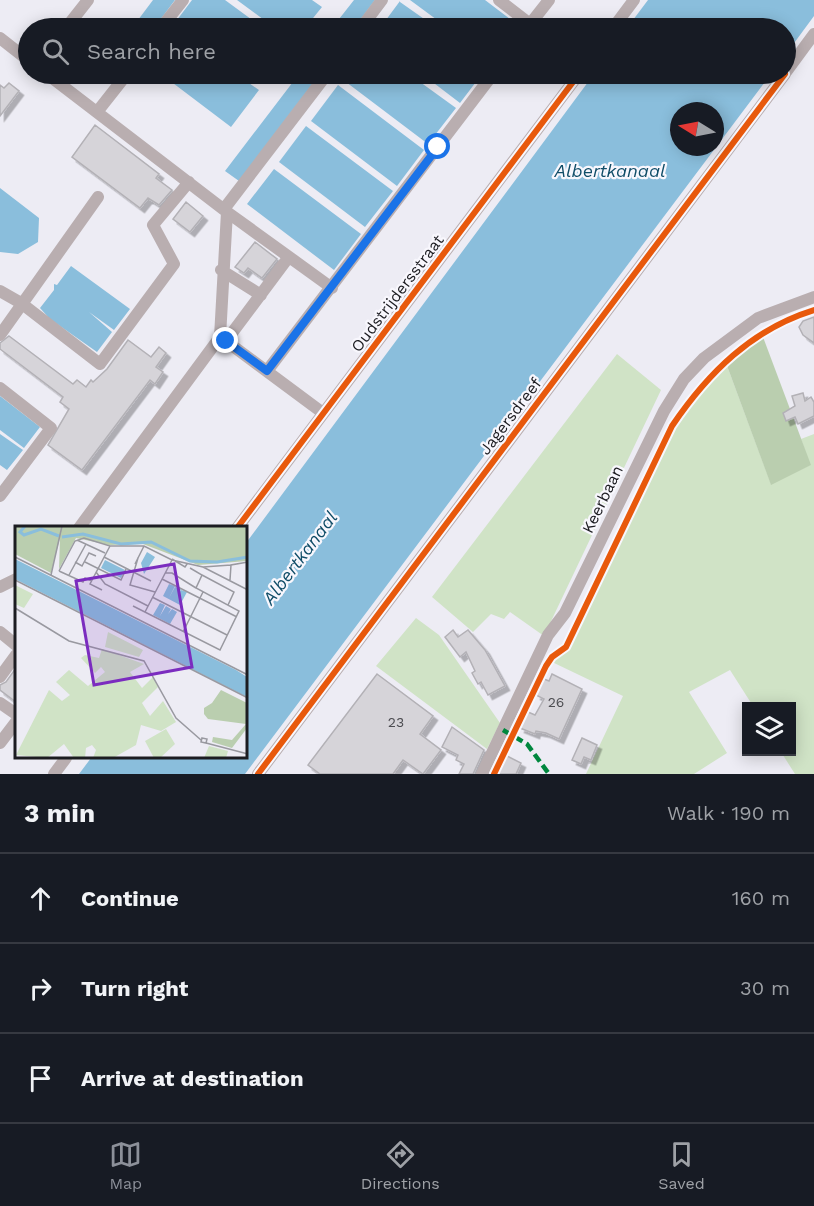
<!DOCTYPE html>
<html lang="en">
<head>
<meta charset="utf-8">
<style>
  :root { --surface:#171b24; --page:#242831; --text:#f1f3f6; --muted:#9ea1a6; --line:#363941; --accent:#8c9099 }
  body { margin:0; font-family:"Work Sans",sans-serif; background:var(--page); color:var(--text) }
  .controls { position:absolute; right:18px; bottom:18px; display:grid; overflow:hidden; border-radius:0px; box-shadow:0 3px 15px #0003 }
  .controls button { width:54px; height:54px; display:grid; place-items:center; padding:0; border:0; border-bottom:2px solid var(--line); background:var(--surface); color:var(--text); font:30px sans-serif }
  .compass { position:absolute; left:670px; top:102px; width:54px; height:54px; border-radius:50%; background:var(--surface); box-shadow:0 3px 15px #0003; rotate:280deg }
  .stop { position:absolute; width:18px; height:18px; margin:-14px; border:4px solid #1a73e8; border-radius:50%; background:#fff }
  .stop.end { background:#1a73e8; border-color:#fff; box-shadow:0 2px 6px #0008 }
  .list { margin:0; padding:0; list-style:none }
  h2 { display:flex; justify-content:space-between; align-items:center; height:78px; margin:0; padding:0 24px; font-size:26px }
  h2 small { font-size:20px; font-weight:400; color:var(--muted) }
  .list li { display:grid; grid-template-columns:39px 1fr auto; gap:18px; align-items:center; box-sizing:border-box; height:90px; padding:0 24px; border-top:2px solid var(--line) }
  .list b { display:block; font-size:22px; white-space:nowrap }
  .list em { font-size:20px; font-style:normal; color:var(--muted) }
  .icon { flex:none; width:33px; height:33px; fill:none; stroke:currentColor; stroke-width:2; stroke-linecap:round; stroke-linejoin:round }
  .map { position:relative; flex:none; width:814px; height:774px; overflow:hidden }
  .search { position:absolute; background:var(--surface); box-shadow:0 3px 15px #0003; left:18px; right:18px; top:18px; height:66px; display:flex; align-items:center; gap:15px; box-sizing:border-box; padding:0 21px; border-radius:33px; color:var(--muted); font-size:22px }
  .sheet { height:348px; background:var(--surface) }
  nav { display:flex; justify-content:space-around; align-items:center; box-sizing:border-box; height:84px; border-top:2px solid var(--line); background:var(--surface); font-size:16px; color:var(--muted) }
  nav a { display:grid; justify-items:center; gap:3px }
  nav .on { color:var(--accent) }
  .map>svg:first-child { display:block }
  .green { fill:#d0e3c6 }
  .forest { fill:#baceaf }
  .water { fill:#8abedc; fill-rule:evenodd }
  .building { fill:#d6d4d9; stroke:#b3b1b6; stroke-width:1.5; filter:url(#shadow) }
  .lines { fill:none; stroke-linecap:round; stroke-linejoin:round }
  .minor { stroke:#b9aeb0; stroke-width:12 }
  .quiet { stroke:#00873e; stroke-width:4.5; stroke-dasharray:9 4.5; stroke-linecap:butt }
  .cycleway-casing { stroke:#f8f7fd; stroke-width:10 }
  .cycleway { stroke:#e8590c; stroke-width:6 }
  .route { stroke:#1a73e8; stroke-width:8 }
  .labels { text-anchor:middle; stroke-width:4.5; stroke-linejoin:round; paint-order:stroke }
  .number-label { font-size:14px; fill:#4c4c51 }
  .street-label { font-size:16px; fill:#1c1c21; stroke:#f8f7fd }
  .water-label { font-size:18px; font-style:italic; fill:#104d68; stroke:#f8f7fd }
  .inset-river { fill:none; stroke:#8abedc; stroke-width:3 }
  .inset-road { fill:none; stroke:#9999a0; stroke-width:1.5 }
  .view { fill:#7b2cbf; fill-opacity:0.15; stroke:#7b2cbf; stroke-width:3 }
  .inset-edge { fill:none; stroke:#1c1c21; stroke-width:3 }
</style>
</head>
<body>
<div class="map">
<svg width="814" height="774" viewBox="0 0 814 774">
  <defs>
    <filter id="shadow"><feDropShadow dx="4.5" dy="4.5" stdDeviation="0" flood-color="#0004"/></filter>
  </defs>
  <rect width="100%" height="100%" fill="#edecf4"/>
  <path class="green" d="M 617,354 L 661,390 L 544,636 L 510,612 L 504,619 L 491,614 L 473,632 L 432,597 Z
    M 726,363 L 771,484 L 810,465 L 801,439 L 814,434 L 814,774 L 795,774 L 781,752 L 792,752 L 792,706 L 753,706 L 730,670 L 689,692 L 727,753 L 694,774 L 586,774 L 623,696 L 552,662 L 568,648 L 682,416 L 697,393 Z
    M 416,618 L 439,635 L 500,723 L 487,749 L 376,666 Z"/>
  <path class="forest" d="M 763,337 L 811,465 L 771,485 L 726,363 Z"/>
  <path class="water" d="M 153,0 L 175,0 L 154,28 L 132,28 Z
    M 192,0 L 225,0 L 263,28 L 188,28 L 177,20 Z
    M 237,0 L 312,0 L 322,7 L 305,28 L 275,28 Z
    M 354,0 L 375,0 L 354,28 L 332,28 Z
    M 410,0 L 485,0 L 518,25 L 516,28 L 448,28 Z
    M 648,0 L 814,0 L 814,16 L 786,54 L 786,28 L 627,28 Z
    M 400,1 L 400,2 L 437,28 L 380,28 Z
    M 161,74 L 236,74 L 259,90 L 231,127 Z
    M 299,74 L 320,74 L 239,181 L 225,171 Z
    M 346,74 L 409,74 L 456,108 L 428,144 L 342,79 Z
    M 422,74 L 482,74 L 460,103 Z
    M 594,74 L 771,74 L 245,774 L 79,774 L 91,758 L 246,758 L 246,543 ZM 679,111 L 715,111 L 715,147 L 679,147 Z
    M 338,85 L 424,150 L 397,186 L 311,121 Z
    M 306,126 L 393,191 L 365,227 L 279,162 Z
    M 274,169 L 361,234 L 334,270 L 247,204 Z
    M 0,188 L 39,218 L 38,242 L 18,254 L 0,252 Z
    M 71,266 L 130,309 L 114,330 L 89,312 L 112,332 L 97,352 L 50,319 L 40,308 L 54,290 L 54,284 L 57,285 Z
    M 0,396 L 40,427 L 24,448 L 0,430 Z
    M 0,434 L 23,450 L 7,470 L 0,465 Z"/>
  <path class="building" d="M 9,83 L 19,91 L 0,116 L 0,85 L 4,88 Z
    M 95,125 L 159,174 L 156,178 L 172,190 L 159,205 L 148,198 L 140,208 L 72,157 Z
    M 186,202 L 203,216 L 190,232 L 173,219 Z
    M 255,242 L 277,259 L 262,278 L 248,268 L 244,273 L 235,267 Z
    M 814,317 L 814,343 L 803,335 L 799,327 L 803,321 Z
    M 9,336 L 73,384 L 77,380 L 86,387 L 91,380 L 93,382 L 107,369 L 128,340 L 151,357 L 159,347 L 166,353 L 156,367 L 163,372 L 155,384 L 150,380 L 82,470 L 48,445 L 69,409 L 60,402 L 63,397 L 0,349 L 0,343 Z
    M 803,393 L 805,401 L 811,397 L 814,402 L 814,416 L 798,424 L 795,417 L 786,421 L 783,413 L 795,406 L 792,396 Z
    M 453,630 L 458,637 L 468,630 L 485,650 L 505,686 L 488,695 L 481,682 L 478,684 L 472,673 L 475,671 L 466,652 L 460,657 L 445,637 Z
    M 16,668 L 16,702 L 0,690 L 0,685 L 6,682 Z
    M 377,674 L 433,716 L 420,734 L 441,750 L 423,774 L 403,760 L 393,774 L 320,774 L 308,765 Z
    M 552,674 L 582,689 L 559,739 L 546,733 L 536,731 L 535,734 L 520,728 L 528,712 L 535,715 L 544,699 L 536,695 L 544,679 L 549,681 Z
    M 452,727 L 484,750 L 473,774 L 459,774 L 464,764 L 456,760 L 458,755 L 442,747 Z
    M 582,738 L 597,745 L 591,760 L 584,757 L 581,764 L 572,760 Z
    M 507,756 L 521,763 L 516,774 L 498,774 Z"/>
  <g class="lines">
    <path class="minor" d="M 499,0 L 530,24
      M 66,28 L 88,0
      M 161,28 L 183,0
      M 361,28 L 382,0
      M 527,28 L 549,0
      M 613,28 L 634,0
      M 0,38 L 28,60
      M 786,72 L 814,34
      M 47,74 L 227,212 L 332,288
      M 97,112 L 127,74
      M 224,209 L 327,74
      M 221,270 L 261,295
      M 0,291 L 21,303 L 100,364 L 174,264 L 153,225 L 189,182
      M 0,335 L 98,197
      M 220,337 L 227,212
      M 226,341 L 323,413
      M 267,371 L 493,74
      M 0,388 L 51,428 L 0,496
      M 79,528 L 220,337 L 226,341 L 288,258
      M 237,528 L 579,74
      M 0,587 L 16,579
      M 0,632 L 16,645
      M 0,677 L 16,655
      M 0,703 L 16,714
      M 0,743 L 16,722
      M 54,774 L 66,758
      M 258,774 L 785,74
      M 482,774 L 548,635 L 565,613 L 664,411 L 684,379 L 704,358 L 758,318 L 814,297"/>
    <path class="quiet" d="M 503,730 L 527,744 L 549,774"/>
    <defs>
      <path id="cycleway" d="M 237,528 L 579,74
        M 258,774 L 785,74
        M 494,774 L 546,666 L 552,657 L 566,647 L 672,426 C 708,373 752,329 814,310"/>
    </defs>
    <use href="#cycleway" class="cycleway-casing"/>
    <use href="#cycleway" class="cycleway"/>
  </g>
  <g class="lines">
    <path class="route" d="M 226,341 L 267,371 L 438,147"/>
  </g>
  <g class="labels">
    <g class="number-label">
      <text x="556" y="707">26</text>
      <text x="396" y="727">23</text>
    </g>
    <g class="street-label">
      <text transform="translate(397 293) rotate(-53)" y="6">Oudstrijdersstraat</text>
      <text transform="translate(510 416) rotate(-53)" y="6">Jagersdreef</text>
      <text transform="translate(602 499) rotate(-64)" y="6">Keerbaan</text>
    </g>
    <g class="water-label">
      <text x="610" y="177">Albertkanaal</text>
      <text transform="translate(300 558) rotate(-53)" y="6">Albertkanaal</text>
    </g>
  </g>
  <g transform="translate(15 526)">
    <rect width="232" height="232" fill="#edecf4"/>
    <path d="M 0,59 L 18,68 L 9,82 L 0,78 ZM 93,106 L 128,124 L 124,131 L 90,121 ZM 87,123 L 129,138 L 115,146 L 127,162 L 138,151 L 143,161 L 127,177 L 135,190 L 148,175 L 161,196 L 146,205 L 126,199 L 121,219 L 98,232 L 78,232 L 81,224 L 77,219 L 71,222 L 70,232 L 59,232 L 49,218 L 32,232 L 1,229 L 34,164 L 47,175 L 55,169 L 41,156 L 54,144 L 73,160 L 90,146 L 86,141 L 80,147 L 66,132 L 70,129 L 84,132 ZM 151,203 L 160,218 L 145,232 L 139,232 L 130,215 ZM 194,220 L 213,225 L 211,232 L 189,232 Z" fill="#d0e3c6"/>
    <path d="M 0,0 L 232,0 L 232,35 L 183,39 L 128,18 L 94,19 L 61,12 L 44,43 L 45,12 L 36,47 L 0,28 ZM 206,164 L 232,177 L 232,202 L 217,222 L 197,216 L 198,211 L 217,214 L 231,198 L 193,193 L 189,188 L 189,182 L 197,177 Z" fill="#baceaf"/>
    <path d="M 132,26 L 140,31 L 129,48 L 126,37 ZM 0,33 L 221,144 L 232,151 L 232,171 L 0,53 ZM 90,34 L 110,44 L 106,52 L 86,42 ZM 154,58 L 160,60 L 154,72 L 160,61 L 166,63 L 163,69 L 166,64 L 172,66 L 165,79 L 148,70 ZM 145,77 L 150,79 L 145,90 L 151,80 L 156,83 L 153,88 L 157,83 L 162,86 L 155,98 L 138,89 Z" fill="#8abedc"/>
    <path class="inset-river" d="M 10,0 L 5,6 L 9,9 L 26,3 L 44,10M 47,11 L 68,8 L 106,18 L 136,16 L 175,35 L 202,36 L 233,31"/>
    <path class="inset-road" d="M 62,14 L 90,27M 0,31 L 233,149M 89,31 L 136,55M 123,32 L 115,59 L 140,66M 157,33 L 170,41 L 172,38M 60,36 L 67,40 L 74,27 L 81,30M 70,36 L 106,54 L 111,43M 120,38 L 129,20M 188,41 L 216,39M 44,45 L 60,15 L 69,12 L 95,20 L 129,20 L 157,34 L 188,41 L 233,64M 44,45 L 68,56 L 70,52 L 77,55M 81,46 L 90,58 L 133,80M 150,47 L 157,47 L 181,62M 36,49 L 47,0M 54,49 L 71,18M 187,49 L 219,66 L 213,79M 147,53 L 222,91M 0,54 L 233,172M 215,54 L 216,39 L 233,36M 87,64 L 75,58 L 95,20M 137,71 L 212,109M 118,80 L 205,124 L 224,85 L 181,62 L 187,49 L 175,42M 0,82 L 54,115 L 129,135 L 161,192 L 186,214M 130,86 L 157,34M 168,106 L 188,66M 187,212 L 192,213 L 191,217 L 186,216 ZM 191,217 L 233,228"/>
    <path class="view" d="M 159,38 L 177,141 L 79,159 L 61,55 Z"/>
    <rect width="232" height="232" class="inset-edge"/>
  </g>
</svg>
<div class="controls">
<button><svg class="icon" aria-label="layers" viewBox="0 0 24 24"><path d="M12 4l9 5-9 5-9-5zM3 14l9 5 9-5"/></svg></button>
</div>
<svg class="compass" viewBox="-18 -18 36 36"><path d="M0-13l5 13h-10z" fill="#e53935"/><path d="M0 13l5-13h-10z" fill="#9ea1a6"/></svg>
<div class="stop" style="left:438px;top:147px"></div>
<div class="stop end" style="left:226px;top:341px"></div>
<div class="search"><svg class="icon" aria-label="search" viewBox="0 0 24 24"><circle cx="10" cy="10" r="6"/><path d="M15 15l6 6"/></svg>Search here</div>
</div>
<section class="sheet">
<h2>3 min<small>Walk · 190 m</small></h2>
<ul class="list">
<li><svg class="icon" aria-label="ahead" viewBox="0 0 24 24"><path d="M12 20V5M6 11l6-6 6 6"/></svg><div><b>Continue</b></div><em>160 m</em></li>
<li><svg class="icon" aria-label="right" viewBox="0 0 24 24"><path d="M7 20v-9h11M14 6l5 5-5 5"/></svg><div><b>Turn right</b></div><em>30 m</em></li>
<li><svg class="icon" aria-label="arrive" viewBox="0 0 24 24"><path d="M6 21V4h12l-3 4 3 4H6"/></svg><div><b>Arrive at destination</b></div></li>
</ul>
</section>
<nav>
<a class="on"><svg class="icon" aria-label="map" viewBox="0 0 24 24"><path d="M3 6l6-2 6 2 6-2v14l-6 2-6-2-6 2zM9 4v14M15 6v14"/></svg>Map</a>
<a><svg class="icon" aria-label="directions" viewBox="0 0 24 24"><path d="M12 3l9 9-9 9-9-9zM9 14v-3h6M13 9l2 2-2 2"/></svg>Directions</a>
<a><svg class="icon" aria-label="saved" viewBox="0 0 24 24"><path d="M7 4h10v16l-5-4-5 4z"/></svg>Saved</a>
</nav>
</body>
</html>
